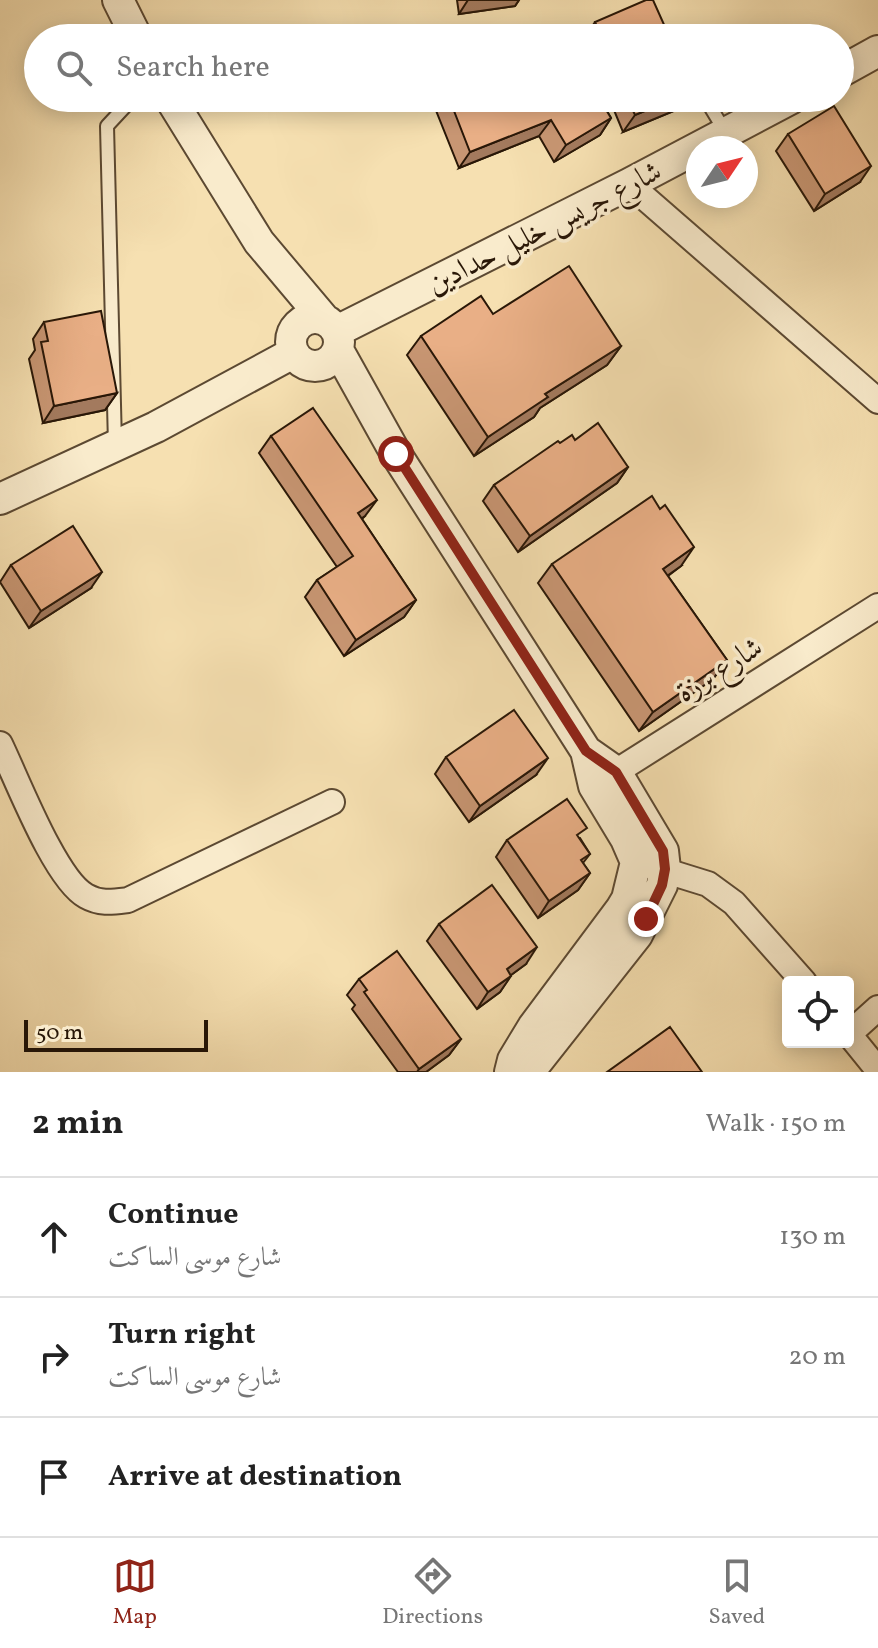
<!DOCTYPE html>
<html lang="en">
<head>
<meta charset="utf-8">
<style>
  :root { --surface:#fff; --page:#f2f2f2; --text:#222; --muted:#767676; --line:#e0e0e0; --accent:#8f2418 }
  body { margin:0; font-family:Vollkorn,Amiri,serif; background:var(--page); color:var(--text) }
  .controls { position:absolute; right:24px; bottom:24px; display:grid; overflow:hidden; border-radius:8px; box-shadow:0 4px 20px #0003 }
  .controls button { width:72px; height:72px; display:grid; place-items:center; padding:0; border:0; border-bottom:2px solid var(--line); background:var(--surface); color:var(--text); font:40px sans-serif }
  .compass { position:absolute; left:686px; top:136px; width:72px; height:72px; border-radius:50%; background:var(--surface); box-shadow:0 4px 20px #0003; rotate:55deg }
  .scale { position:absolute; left:24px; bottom:20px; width:184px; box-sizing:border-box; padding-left:8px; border:4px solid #291707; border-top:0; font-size:22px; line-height:28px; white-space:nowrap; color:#291707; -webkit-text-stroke:6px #f9ebcc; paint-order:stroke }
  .stop { position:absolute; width:24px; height:24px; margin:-18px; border:6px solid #8f2418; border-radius:50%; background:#fff }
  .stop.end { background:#8f2418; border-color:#fff; box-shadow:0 2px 8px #0008 }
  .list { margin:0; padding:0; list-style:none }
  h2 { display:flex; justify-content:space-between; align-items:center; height:104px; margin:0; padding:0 32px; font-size:34px }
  h2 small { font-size:26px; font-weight:400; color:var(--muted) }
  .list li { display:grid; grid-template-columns:52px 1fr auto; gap:24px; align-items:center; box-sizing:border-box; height:120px; padding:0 32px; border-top:2px solid var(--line) }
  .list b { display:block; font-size:30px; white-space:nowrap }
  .list p { margin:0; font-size:26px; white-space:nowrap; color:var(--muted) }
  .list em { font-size:26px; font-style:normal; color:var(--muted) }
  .icon { flex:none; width:44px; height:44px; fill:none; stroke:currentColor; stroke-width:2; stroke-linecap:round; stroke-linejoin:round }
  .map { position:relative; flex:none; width:878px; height:1072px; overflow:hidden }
  .search { position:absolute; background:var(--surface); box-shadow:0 4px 20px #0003; left:24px; right:24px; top:24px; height:88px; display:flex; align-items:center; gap:20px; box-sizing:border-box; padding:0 28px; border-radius:44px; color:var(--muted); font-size:30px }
  .sheet { height:464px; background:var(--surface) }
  nav { display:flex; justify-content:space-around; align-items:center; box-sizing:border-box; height:112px; border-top:2px solid var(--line); background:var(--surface); font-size:22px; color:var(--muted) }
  nav a { display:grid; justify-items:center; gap:4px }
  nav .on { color:var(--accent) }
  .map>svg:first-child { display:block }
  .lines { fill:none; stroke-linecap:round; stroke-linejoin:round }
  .service-casing { stroke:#5c4932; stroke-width:16 }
  .minor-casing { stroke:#5c4932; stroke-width:28 }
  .tertiary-casing { stroke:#5c4932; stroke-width:34 }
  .service { stroke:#f9ebcc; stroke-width:12 }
  .minor { stroke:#f9ebcc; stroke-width:24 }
  .tertiary { stroke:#f9ebcc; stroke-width:30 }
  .wall { fill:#c89673; stroke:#291707; stroke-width:2 }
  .shaded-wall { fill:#a37a5e; stroke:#291707; stroke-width:2 }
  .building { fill:#e9af86; stroke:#291707; stroke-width:2 }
  .route { stroke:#8f2418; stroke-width:10 }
  .labels { text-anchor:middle; stroke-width:7; stroke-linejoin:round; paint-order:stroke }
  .street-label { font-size:30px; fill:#291707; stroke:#f9ebcc }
</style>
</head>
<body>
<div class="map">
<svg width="878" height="1072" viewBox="0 0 878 1072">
  <rect width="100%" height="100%" fill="#f6e0b1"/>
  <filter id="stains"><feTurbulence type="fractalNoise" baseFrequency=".0025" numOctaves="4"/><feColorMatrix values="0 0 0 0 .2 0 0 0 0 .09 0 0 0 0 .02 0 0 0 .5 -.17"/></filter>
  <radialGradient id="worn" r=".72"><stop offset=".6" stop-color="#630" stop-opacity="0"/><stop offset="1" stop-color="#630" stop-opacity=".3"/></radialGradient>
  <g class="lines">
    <defs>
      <path id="service" d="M 705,98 L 726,133
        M 115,444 L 107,126 L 133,98"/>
      <path id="minor" d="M 629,184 L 878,401
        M 0,744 C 17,779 55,879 86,896 C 100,904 112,902 128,900 L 332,802
        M 603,780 L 878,606
        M 650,866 L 708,884 L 734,903 L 804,982
        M 848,1033 L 878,1070
        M 849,1034 L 878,1008"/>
      <path id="tertiary" d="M 118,0 L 137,38
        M 840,72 L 878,51
        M 170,98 L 259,242 L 323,318
        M291 342a24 24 0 1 1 48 0a24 24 0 1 1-48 0Z
        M 337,331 L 629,184 L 792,98
        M 338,350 L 396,454 L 586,751 L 594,786 L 626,839 L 636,862 L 627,899 L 621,909 L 533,1027 L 513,1060 L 510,1072
        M 0,499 L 156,427 L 293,353
        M 529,1072 L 637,935 L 662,885 L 665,869 L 663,851 L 616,772 L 586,751"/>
    </defs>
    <use href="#service" class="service-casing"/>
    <use href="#minor" class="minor-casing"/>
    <use href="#tertiary" class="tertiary-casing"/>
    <use href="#service" class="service"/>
    <use href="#minor" class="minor"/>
    <use href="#tertiary" class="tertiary"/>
  </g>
  <path class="wall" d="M 457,0 L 519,0 L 515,6 L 459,14 Z
    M 595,22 L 670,38 L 584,38 Z
    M 431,98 L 599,98 L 611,118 L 600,135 L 554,162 L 539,136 L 459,168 Z
    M 609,98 L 687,98 L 681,108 L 623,132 Z
    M 788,134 L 860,182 L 814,211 L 776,151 Z
    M 493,314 L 621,346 L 607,365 L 540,408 L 534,417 L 474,456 L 407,355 L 421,336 Z
    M 44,322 L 117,393 L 105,410 L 43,423 L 29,359 L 35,350 L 33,339 Z
    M 271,436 L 365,516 L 362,519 L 416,600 L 404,617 L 344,656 L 305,597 L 317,580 L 337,567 L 259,453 Z
    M 575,440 L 628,467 L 617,483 L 518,552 L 483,501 L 494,485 L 560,443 Z
    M 552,564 L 681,566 L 668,576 L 727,660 L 713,679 L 639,731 L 538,583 Z
    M 11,565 L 91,588 L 29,628 L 0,582 Z
    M 446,757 L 536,775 L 469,822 L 435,774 Z
    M 580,838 L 590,854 L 583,863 L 590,873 L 578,890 L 538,918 L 496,857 L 507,840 Z
    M 439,924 L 526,964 L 511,975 L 500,992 L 477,1009 L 427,941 Z
    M 359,979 L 461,1039 L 449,1055 L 426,1072 L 398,1072 L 352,1009 L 355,1005 L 347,995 Z"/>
  <path class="shaded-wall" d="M 468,0 L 519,0 L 515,6 L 459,14 Z
    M 676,98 L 687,98 L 681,108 L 623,132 L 635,115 Z
    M 611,118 L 600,135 L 554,162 L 566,145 Z
    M 551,120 L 539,136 L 459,168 L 470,152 Z
    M 871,166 L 860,182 L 814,211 L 825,194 Z
    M 621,346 L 607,365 L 540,408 L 534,417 L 474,456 L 488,437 L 545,394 Z
    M 117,393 L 105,410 L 43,423 L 54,406 Z
    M 628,467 L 617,483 L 518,552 L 530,536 Z
    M 377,500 L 365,516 L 346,529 L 358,513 Z
    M 694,547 L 681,566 L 650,588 L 663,569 Z
    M 102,572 L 91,588 L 29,628 L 41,611 Z
    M 416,600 L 404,617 L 344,656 L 356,640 Z
    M 727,660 L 713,679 L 639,731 L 653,712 Z
    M 548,758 L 536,775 L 469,822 L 480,806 Z
    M 590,873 L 578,890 L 538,918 L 549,901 Z
    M 537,947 L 526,964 L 496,986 L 507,969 Z
    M 511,976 L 500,992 L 477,1009 L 488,992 Z
    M 461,1039 L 449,1055 L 426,1072 L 417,1072 L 419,1069 Z"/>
  <path class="building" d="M 646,0 L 653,0 L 670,38 L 602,38 L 595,22 Z
    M 449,98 L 599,98 L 611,118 L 566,145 L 551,120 L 470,152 Z
    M 627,98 L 676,98 L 635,115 Z
    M 834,106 L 871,166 L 825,194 L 788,134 Z
    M 569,266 L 621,346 L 545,394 L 548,397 L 488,437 L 421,336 L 481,296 L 493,314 Z
    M 101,311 L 117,393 L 54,406 L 41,342 L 48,341 L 44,322 Z
    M 313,408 L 377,500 L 358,513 L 416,600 L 356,640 L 317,580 L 353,556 L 271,436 Z
    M 598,423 L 628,467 L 530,536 L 494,485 L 558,441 L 560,443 L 572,435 L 575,440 Z
    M 652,496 L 660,509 L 665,505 L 694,547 L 663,569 L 727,660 L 653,712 L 552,564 Z
    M 73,526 L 102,572 L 41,611 L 11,565 Z
    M 514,710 L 548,758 L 480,806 L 446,757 Z
    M 567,799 L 587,828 L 577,835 L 590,854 L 581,860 L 590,873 L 549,901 L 507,840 Z
    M 492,885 L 537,947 L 507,969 L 511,976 L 488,992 L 439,924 Z
    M 397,951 L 461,1039 L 419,1069 L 364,992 L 367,990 L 359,979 Z
    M 670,1027 L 702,1072 L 607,1072 Z"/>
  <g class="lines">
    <path class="route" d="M 396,454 L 586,751 L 616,772 L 663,851 L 665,869 L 662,885 L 646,919"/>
  </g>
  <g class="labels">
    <g class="street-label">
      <text transform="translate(544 227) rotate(-27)" y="10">شارع جريس خليل حدادين</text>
      <text transform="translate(719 669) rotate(-32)" y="10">شارع برزة</text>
    </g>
  </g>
  <rect width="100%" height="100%" filter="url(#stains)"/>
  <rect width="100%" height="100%" fill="url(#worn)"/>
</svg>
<div class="controls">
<button><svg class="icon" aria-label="locate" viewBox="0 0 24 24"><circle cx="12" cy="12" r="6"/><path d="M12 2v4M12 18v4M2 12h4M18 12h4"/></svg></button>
</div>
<svg class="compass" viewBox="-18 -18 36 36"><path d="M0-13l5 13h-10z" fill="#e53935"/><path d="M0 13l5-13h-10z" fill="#767676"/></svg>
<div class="scale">50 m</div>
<div class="stop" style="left:396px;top:454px"></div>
<div class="stop end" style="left:646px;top:919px"></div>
<div class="search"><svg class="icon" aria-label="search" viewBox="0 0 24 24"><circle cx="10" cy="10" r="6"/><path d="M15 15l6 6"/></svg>Search here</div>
</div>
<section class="sheet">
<h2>2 min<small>Walk · 150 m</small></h2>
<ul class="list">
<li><svg class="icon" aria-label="ahead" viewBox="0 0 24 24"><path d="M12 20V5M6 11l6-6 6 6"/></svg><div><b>Continue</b><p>شارع موسى الساكت</p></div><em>130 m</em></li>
<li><svg class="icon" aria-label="right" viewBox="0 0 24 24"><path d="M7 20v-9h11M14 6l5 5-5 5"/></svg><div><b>Turn right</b><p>شارع موسى الساكت</p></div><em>20 m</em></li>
<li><svg class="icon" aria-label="arrive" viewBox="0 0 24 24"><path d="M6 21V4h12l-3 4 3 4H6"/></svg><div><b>Arrive at destination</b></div></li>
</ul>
</section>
<nav>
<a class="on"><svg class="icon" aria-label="map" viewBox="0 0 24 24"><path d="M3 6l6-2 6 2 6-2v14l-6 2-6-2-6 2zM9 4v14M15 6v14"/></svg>Map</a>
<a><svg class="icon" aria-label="directions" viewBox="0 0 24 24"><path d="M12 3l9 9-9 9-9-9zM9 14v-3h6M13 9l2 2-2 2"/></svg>Directions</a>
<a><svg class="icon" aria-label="saved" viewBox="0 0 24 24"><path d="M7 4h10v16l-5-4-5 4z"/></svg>Saved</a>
</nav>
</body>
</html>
